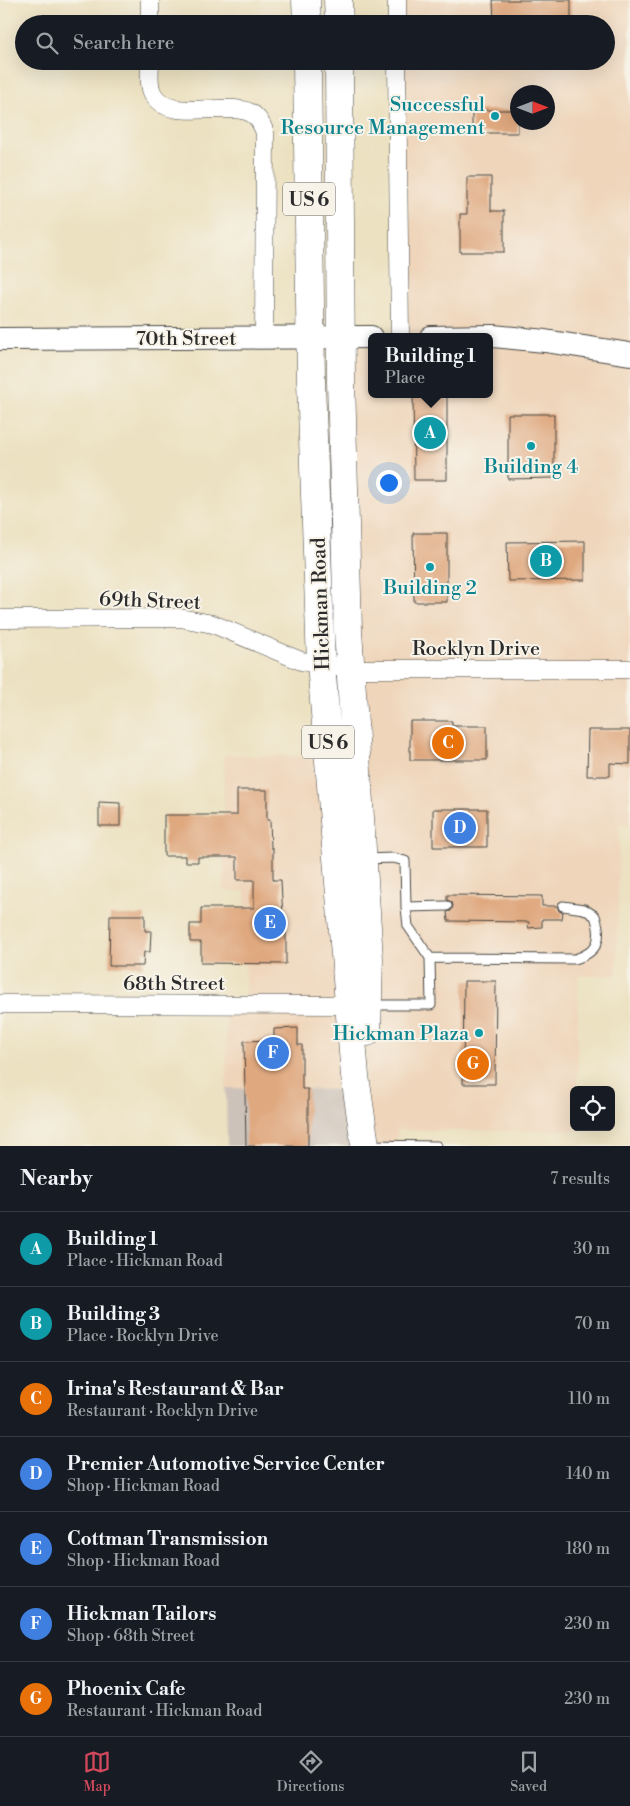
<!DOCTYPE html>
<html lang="en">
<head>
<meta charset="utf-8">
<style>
  :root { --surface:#171b24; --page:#242831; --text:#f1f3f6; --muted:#9ea1a6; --line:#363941; --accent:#d1495b }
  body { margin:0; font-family:"Libre Bodoni",serif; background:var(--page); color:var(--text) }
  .controls { position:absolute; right:15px; bottom:15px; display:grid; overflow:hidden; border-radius:8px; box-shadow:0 5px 20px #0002 }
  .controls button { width:45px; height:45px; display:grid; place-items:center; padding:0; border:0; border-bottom:1px solid var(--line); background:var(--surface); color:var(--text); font:25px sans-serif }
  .compass { position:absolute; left:510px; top:85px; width:45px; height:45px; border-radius:50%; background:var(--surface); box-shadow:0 5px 20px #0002; rotate:90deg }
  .you { position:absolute; left:388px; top:482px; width:18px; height:18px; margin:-12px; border:4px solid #fff; border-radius:50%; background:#1a73e8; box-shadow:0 0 0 8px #1a73e833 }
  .badge { display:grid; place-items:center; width:32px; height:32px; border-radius:50%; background:var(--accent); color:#fff; font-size:16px; font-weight:700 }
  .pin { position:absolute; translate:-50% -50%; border:2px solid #fff; box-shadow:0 1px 5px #0006 }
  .popup { position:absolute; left:368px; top:333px; width:125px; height:65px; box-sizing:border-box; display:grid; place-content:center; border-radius:8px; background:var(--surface); filter:drop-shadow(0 1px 4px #0005); font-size:16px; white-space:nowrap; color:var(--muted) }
  .popup b { font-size:19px; color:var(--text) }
  .popup::after { content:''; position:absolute; left:50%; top:100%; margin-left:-10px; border:10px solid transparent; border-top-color:var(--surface) }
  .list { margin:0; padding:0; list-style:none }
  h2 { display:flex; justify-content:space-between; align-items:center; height:65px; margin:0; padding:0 20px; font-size:21px }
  h2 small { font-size:16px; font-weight:400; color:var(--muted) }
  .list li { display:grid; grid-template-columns:32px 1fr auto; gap:15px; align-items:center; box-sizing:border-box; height:75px; padding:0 20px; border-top:1px solid var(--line) }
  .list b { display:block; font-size:19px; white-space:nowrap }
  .list p { margin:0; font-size:16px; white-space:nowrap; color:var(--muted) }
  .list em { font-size:16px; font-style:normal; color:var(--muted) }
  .icon { flex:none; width:28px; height:28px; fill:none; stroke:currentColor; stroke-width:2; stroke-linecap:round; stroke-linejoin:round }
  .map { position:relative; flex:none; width:630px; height:1146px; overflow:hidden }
  .search { position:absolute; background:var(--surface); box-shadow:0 5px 20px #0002; left:15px; right:15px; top:15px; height:55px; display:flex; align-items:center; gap:12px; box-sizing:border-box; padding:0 18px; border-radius:28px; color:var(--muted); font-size:19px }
  .sheet { height:590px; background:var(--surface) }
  nav { display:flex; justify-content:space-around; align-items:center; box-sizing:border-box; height:70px; border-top:1px solid var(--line); background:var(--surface); font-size:14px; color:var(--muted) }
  nav a { display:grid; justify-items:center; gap:2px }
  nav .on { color:var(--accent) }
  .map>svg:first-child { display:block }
  .built { fill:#efd6bb; fill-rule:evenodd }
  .industrial { fill:#cdc2b9 }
  .building { fill:#dfa87f }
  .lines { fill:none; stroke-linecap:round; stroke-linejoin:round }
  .service-casing { stroke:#484642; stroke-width:11 }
  .minor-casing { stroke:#484642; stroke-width:19 }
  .tertiary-casing { stroke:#484642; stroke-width:24 }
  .primary-casing { stroke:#484642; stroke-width:29 }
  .service { stroke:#fff; stroke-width:9 }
  .minor { stroke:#fff; stroke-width:18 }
  .tertiary { stroke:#fff; stroke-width:22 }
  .primary { stroke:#fff; stroke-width:28 }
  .culture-dot { fill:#0f9aa8; stroke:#f7f3e8; stroke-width:2 }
  .labels { text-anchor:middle; stroke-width:4; stroke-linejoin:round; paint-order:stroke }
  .shield { fill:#f7f3e8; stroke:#686764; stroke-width:1 }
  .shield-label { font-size:19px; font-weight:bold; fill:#2b2b2b }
  .culture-label { font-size:20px; fill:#0d838f; stroke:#f7f3e8; text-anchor:end }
  .street-label { font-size:20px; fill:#2b2b2b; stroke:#f7f3e8 }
</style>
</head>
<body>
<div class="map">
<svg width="630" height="1146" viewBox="0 0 630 1146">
  <rect width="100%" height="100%" fill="#f7f3e8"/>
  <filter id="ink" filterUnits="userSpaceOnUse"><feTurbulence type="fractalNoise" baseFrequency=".02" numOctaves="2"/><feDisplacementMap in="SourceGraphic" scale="10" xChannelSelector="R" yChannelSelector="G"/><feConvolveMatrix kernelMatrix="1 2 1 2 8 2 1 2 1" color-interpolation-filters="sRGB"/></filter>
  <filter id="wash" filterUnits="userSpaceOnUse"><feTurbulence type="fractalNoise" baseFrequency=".0096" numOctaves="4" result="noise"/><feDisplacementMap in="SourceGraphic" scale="20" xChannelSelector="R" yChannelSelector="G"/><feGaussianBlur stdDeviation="1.12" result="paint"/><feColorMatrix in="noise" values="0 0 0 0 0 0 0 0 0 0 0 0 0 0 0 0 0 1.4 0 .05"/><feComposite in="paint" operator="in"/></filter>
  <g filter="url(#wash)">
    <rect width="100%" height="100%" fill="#ece1c1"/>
    <path class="built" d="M 397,0 L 630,0 L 630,825 L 619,825 L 617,975 L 578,976 L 577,1090 L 574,1090 L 574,1127 L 576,1127 L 576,1131 L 397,1130 L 396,1146 L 365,1146 L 367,999 L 341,337 L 371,337 L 371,394 L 489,394 L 489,337 L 400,337 L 397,61 L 606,61 L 606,24 L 397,24 ZM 518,92 L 548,92 L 548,122 L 518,122 Z
      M 224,755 L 330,757 L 356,1090 L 226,1088 L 226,1004 L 245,1004 L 245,891 L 224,891 Z"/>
    <path class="industrial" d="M 226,1088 L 356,1090 L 365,1146 L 227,1146 Z"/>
    <g id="blocks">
      <path class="building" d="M 493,0 L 571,0 L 571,24 L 494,24 Z
        M 472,110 L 518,110 L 518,133 L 472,133 Z
        M 467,177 L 491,177 L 491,211 L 504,211 L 504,252 L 460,252 L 460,214 L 467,214 Z
        M 413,394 L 447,394 L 447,480 L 414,480 Z
        M 508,414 L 554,414 L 554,478 L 508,479 Z
        M 413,533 L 447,533 L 447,602 L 414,602 Z
        M 585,541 L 585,580 L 508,581 L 507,542 Z
        M 410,721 L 452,721 L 452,726 L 487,726 L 487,760 L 410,760 Z
        M 588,730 L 630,730 L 630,764 L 610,763 L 610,776 L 587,776 Z
        M 237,790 L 267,790 L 267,820 L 270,820 L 271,848 L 273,848 L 273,880 L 281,880 L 283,920 L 286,920 L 286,964 L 201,963 L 201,942 L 190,942 L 190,924 L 201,924 L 201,908 L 254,908 L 254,880 L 237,880 L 237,857 L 198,857 L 198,862 L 185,862 L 185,856 L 164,856 L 164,815 L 237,815 Z
        M 99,802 L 120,803 L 120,826 L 99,826 Z
        M 433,809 L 487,809 L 487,847 L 433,847 Z
        M 447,895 L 542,896 L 542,906 L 557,906 L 559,911 L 563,912 L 562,919 L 542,919 L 542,927 L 528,928 L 529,922 L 448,921 L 447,912 L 451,911 L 453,906 L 452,902 L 447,900 Z
        M 110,915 L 145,915 L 145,931 L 151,931 L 150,952 L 144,952 L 143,966 L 109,966 Z
        M 464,981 L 496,981 L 495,1084 L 463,1084 Z
        M 298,1028 L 298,1045 L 302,1045 L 302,1089 L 308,1089 L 308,1146 L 246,1146 L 244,1041 L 274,1040 L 274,1029 Z"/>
    </g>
  </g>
  <g filter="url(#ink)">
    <use href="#blocks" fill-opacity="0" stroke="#484642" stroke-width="1"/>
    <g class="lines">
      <defs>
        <path id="service" d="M 365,859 L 393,858 L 405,861 L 406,907 L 408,926 L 430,958 L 431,1005 L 370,1005
          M 406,907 L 447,906
          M 430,958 L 575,959 C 598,952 603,939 595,916 L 584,909 L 563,906
          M 367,1145 L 437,1146"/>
        <path id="minor" d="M 150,0 L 150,24
          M 397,0 L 397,24
          M 150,61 C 150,71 148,83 152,92 C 166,124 223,101 249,112 C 258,116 262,124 265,133 L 264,338
          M 397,61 L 400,337
          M 0,619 L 180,618 L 213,624 L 301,661 L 351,669 L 630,669
          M 0,1004 L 359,1005"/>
        <path id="tertiary" d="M 431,337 L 493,336 L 545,341 L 630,354
          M 0,339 L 371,337"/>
        <path id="primary" d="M 306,0 L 307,24
          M 338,0 L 339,24
          M 307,61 L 311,381 L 321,664 L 355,1076 L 365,1145
          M 339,61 L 341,382 L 348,630 L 369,959 L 367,1032"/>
      </defs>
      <use href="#service" class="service-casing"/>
      <use href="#minor" class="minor-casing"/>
      <use href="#tertiary" class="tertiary-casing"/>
      <use href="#primary" class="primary-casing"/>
      <use href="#service" class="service"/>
      <use href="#minor" class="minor"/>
      <use href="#tertiary" class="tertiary"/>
      <use href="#primary" class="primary"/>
    </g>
  </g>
  <g class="culture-dot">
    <circle cx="495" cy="116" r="5"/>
    <circle cx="531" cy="446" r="5"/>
    <circle cx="430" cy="567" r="5"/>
    <circle cx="479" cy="1033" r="5"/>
  </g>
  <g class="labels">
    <g class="shield">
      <rect x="283" y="182.5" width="52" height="33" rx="4"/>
      <rect x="302" y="725.5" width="52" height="33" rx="4"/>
    </g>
    <g class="shield-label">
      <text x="309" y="206">US 6</text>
      <text x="328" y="749">US 6</text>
    </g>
    <g class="culture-label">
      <text x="485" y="111">Successful<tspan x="485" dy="23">Resource Management</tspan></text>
      <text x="531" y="473" text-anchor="middle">Building 4</text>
      <text x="430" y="594" text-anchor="middle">Building 2</text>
      <text x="469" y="1040">Hickman Plaza</text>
    </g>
    <g class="street-label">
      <text x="186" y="345">70th Street</text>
      <text transform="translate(150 600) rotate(2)" y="7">69th Street</text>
      <text transform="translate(320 604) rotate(-92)" y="7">Hickman Road</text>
      <text x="476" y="655">Rocklyn Drive</text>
      <text x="174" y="990">68th Street</text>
    </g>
  </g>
</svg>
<div class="controls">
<button><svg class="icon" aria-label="locate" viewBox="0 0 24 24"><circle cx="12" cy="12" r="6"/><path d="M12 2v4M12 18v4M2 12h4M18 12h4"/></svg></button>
</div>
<svg class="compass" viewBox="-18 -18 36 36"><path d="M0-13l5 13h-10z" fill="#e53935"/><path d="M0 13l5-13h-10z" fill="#9ea1a6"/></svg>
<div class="you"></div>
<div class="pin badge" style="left:430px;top:433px;background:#0f9aa8">A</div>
<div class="popup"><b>Building 1</b>Place</div>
<div class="pin badge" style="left:546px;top:561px;background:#0f9aa8">B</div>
<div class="pin badge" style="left:448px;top:743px;background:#e8710a">C</div>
<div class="pin badge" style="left:460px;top:828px;background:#3f7fe0">D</div>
<div class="pin badge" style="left:270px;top:923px;background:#3f7fe0">E</div>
<div class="pin badge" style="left:273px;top:1053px;background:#3f7fe0">F</div>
<div class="pin badge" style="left:473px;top:1064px;background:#e8710a">G</div>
<div class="search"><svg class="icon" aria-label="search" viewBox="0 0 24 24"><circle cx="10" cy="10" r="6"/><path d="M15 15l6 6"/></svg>Search here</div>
</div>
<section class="sheet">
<h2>Nearby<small>7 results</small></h2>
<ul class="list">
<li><span class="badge" style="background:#0f9aa8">A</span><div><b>Building 1</b><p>Place · Hickman Road</p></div><em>30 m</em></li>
<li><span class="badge" style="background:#0f9aa8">B</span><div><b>Building 3</b><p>Place · Rocklyn Drive</p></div><em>70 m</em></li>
<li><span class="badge" style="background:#e8710a">C</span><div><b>Irina's Restaurant &amp; Bar</b><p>Restaurant · Rocklyn Drive</p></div><em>110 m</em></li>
<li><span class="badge" style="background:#3f7fe0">D</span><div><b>Premier Automotive Service Center</b><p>Shop · Hickman Road</p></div><em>140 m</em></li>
<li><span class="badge" style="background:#3f7fe0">E</span><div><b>Cottman Transmission</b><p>Shop · Hickman Road</p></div><em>180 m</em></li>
<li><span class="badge" style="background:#3f7fe0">F</span><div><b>Hickman Tailors</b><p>Shop · 68th Street</p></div><em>230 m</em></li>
<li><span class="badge" style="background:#e8710a">G</span><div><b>Phoenix Cafe</b><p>Restaurant · Hickman Road</p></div><em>230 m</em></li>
</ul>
</section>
<nav>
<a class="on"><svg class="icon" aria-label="map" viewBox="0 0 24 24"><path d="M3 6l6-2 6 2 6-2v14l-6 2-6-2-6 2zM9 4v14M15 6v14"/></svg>Map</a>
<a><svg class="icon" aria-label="directions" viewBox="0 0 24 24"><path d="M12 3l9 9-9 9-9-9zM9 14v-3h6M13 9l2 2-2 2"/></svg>Directions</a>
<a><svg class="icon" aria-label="saved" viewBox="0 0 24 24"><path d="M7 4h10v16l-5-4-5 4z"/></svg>Saved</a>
</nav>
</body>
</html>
